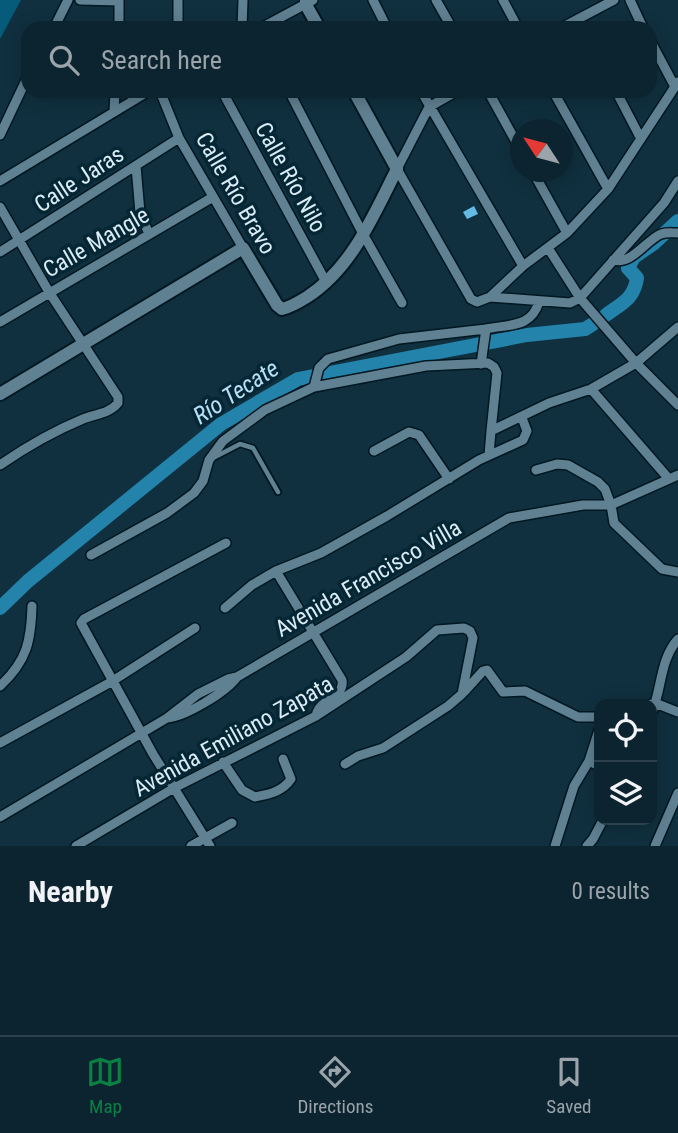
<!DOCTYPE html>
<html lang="en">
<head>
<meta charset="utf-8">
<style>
  :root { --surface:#0c242f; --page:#1a303b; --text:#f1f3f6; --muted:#9aa4aa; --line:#2c414b; --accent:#0b8043 }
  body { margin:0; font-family:"Roboto Condensed",sans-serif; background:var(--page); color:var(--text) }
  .controls { position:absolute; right:21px; bottom:21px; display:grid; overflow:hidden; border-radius:14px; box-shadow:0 4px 18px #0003 }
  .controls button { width:63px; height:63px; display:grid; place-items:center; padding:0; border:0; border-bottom:2px solid var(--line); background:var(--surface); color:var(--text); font:35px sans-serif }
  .compass { position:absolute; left:510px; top:119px; width:63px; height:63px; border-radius:50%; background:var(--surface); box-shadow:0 4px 18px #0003; rotate:306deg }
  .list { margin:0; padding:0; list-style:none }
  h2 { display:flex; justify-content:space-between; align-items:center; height:91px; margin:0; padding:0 28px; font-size:30px }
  h2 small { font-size:23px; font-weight:400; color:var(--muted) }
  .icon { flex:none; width:38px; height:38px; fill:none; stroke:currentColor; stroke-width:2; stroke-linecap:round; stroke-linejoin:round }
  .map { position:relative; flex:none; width:678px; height:846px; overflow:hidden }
  .search { position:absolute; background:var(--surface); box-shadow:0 4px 18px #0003; left:21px; right:21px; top:21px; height:77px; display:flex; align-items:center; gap:18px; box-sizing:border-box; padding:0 24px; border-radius:21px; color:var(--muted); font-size:26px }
  .sheet { height:189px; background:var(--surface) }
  nav { display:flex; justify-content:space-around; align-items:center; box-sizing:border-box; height:98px; border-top:2px solid var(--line); background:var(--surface); font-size:19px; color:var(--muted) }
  nav a { display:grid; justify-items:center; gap:4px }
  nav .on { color:var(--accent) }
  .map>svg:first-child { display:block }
  .green { fill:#065b7a }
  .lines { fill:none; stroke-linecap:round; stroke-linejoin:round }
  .river { stroke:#2383aa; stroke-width:14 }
  .building { fill:#63bbe4 }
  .service-casing { stroke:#011722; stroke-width:8 }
  .minor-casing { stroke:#011722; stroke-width:12 }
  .tertiary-casing { stroke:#011722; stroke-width:16 }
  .service { stroke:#608192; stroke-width:4.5 }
  .minor { stroke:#608192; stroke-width:9 }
  .tertiary { stroke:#608192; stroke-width:12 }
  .labels { text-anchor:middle; stroke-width:7; stroke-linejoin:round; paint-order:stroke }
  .street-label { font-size:23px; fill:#daecf5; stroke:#052634 }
  .water-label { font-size:24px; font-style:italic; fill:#b7e1f7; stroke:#052634 }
</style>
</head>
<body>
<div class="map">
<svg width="678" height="846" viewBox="0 0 678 846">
  <rect width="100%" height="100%" fill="#10303f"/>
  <path class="green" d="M 0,0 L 21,0 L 0,39 Z"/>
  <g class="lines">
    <path class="river" d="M 606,315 C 622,303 634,299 637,278 L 628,268 L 634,257 L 653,244 L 678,221
      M 0,608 L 28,581 L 221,424 L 298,379 L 527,335 L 585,329 L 593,324"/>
  </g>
  <path class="building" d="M 474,206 L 478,214 L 467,219 L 463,212 Z"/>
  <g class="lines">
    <defs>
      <path id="service" d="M 213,458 L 240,444 L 253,448 L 278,492"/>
      <path id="minor" d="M 80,0 L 119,1
        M 373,0 L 387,28
        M 436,0 L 452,28
        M 503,0 L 518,28
        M 630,0 L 643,28
        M 54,28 L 68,0
        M 119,28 L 119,0
        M 178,28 L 178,0
        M 242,28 L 243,0
        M 261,28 L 313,0
        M 561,28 L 614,0
        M 650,40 L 675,87
        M 160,91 L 179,138 L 243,248
        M 222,91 L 326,282
        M 289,91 L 363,234 L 402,303
        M 421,91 L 523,266
        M 457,91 L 429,107 L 397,169 L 471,299 L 477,302 L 490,297 L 523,266 L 567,233 L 608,189 L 678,82
        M 488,91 L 520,149
        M 553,91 L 608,189
        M 616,91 L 641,139
        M 114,112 L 115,91
        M 0,135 L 28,76
        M 136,166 L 140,213 L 149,234
        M 533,172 L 567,233
        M 0,181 L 149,91
        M 0,207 L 49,292 L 118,397 L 118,403 C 109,414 95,414 83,419 C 54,431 26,447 0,465
        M 548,248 L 580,298 L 636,363 L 678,405
        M 0,252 L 179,138
        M 613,260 C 632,265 645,241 661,234 C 667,232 672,233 678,233
        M 490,297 L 570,303 L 580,298 L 664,203 L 678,181
        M 0,322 L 213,197
        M 481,364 L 486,329 C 510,324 531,328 539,302
        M 314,387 L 319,368 L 328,359 L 399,339 L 486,329
        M 591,389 L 669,479
        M 374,451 L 409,432 L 419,435 L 449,479
        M 489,455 L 491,431 L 549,403 L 591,389 L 636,363 L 678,327
        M 536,470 L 557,464 L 568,465 L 598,482 L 605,489 L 611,505 L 614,523 L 662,569 L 678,572
        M 91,555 L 167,513 L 194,493 L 203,481 L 209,460 L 223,441 L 265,410 L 314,387 L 426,366 L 488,363 L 494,367 L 497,373 L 491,431
        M 276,571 L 342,680 C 345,698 319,698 316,716
        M 225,608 L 252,585 L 276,571 L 321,553 L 387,516 L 479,460 L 523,440 L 527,431 L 522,418
        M 0,686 C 27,661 31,641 32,606
        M 464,692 L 483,671 L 487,670 L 503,692 L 525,691 L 578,717 L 599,717
        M 651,704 L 655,703 L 678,712
        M 652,712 C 662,688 660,659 678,639
        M 167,718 C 185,717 226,692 237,677
        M 0,743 L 111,682 L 195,628
        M 589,761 L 599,730
        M 223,762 L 242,790 L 255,797 C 269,794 282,792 291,779 L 283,759
        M 0,817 L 167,718 L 198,694 L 228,679 L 237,677 L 509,518 L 583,505 L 611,505 L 678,475
        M 76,846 L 174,788 L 316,716 L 406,657 L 437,630 L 464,628 L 470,631 L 473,638 L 462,694 L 448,706 L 383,748 L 358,756 L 345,764
        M 191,846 L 232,823
        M 210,846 L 153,754 L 81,623 L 84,619 L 226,543
        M 555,846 L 574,786 L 589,761 L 599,766
        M 587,846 L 593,839 L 603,820
        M 655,846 L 678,793"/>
      <path id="tertiary" d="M 306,0 L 306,5 L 319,28
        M 0,394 L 243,248 L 277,305 L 282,309 C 291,307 299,302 307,297 C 352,268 373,216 397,169 L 354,91"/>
    </defs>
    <use href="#service" class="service-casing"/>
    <use href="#minor" class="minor-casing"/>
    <use href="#tertiary" class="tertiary-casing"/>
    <use href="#service" class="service"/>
    <use href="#minor" class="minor"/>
    <use href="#tertiary" class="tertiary"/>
  </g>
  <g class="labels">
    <g class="street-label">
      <text transform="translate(291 177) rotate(61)" y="8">Calle Río Nilo</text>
      <text transform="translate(79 179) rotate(-33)" y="8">Calle Jaras</text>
      <text transform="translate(236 193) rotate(60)" y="8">Calle Río Bravo</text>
      <text transform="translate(96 242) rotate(-30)" y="8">Calle Mangle</text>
      <text transform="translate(368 578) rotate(-30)" y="8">Avenida Francisco Villa</text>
      <text transform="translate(233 736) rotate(-29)" y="8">Avenida Emiliano Zapata</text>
    </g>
    <g class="water-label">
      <text transform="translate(236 392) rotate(-33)" y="8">Río Tecate</text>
    </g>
  </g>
</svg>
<div class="controls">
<button><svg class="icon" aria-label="locate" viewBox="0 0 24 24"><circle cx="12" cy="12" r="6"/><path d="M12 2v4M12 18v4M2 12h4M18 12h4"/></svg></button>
<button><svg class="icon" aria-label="layers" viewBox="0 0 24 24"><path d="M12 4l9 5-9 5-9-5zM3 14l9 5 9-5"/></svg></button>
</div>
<svg class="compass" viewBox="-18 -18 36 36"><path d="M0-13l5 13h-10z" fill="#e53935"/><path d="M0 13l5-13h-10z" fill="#9aa4aa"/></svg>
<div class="search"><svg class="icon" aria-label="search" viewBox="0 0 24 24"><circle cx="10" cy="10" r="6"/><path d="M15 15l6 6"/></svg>Search here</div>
</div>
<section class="sheet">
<h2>Nearby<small>0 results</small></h2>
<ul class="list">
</ul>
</section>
<nav>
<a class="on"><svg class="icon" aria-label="map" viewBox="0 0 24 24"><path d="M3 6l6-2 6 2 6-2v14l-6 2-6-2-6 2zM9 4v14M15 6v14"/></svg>Map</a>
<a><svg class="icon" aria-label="directions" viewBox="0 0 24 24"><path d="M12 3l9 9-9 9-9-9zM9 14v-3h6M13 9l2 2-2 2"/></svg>Directions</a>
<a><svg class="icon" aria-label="saved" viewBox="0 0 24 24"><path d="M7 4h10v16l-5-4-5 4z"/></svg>Saved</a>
</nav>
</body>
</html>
